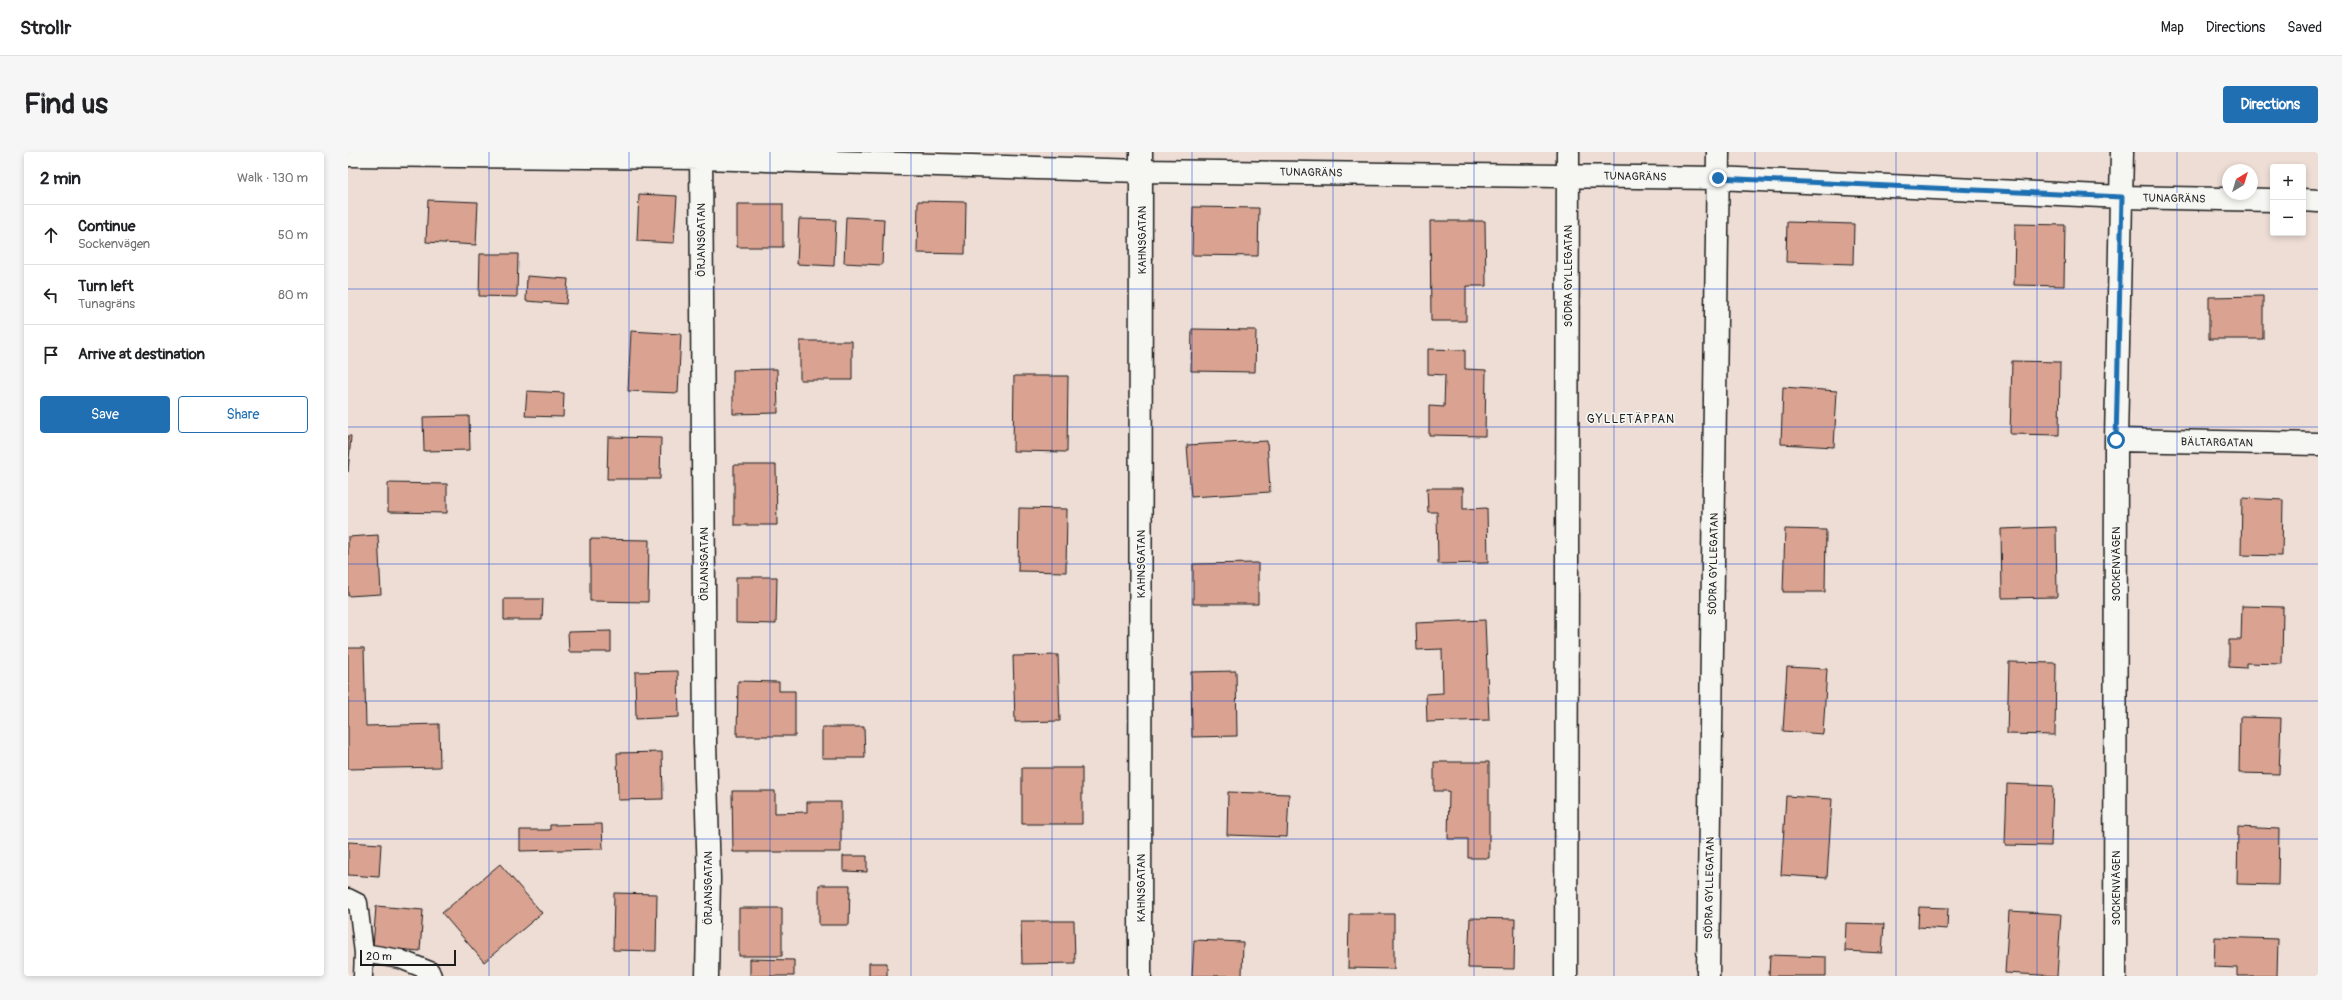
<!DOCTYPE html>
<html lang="en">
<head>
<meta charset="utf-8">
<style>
  :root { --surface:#fff; --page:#f6f6f6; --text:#202124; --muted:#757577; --line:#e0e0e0; --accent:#1f6fb2 }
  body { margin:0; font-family:Pangolin,sans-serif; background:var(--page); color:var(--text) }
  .controls { position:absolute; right:12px; top:12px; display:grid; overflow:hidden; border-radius:4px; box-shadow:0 2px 6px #0003 }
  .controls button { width:36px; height:36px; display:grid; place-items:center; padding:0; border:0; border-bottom:1px solid var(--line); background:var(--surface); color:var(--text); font:20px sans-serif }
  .compass { position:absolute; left:1874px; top:12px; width:36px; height:36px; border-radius:50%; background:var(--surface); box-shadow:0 2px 6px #0003; rotate:38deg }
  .scale { position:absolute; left:12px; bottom:10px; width:96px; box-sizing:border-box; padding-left:4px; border:2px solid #1c1c1c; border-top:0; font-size:11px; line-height:14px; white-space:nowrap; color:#1c1c1c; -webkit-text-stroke:3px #f6f6f2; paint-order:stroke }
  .stop { position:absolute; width:12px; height:12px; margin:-9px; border:3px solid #1f6fb2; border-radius:50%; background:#fff }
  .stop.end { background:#1f6fb2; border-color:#fff; box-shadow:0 1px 4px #0008 }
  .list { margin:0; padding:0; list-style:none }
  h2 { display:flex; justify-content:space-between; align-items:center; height:52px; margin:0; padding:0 16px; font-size:17px }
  h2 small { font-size:13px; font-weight:400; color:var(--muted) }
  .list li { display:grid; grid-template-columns:26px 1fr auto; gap:12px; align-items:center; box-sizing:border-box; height:60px; padding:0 16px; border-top:1px solid var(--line) }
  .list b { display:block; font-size:15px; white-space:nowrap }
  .list p { margin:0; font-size:13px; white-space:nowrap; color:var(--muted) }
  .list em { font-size:13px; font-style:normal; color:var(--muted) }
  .actions { display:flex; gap:8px; padding:12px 16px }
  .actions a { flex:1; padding:9px 0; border:1px solid var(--accent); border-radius:4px; text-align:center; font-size:14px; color:var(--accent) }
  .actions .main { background:var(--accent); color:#fff }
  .icon { flex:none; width:22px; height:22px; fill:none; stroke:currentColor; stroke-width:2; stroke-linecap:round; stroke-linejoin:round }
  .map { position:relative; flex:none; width:1970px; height:824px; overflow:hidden; border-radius:4px }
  header { display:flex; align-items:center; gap:24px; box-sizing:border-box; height:56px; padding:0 20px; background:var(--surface); border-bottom:1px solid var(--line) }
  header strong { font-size:19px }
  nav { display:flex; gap:22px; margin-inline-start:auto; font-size:14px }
  .intro { display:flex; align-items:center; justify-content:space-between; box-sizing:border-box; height:96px; padding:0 24px }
  h1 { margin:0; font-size:28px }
  .button { padding:10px 18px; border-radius:4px; background:var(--accent); color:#fff; font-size:14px; font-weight:700 }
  main { display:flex; gap:24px; padding:0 24px }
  aside { flex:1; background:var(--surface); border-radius:4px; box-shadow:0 2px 6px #0003 }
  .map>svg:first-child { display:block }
  .building { fill:#d9a291; stroke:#1c1c1c }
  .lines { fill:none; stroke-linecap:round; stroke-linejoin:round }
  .lane-casing { stroke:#1c1c1c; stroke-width:21 }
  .street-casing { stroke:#1c1c1c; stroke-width:25 }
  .lane { stroke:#f6f6f2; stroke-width:18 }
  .street { stroke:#f6f6f2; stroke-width:22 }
  .route { stroke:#1f6fb2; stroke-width:5 }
  .grid { fill:none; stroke:#1d4ed8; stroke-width:1; stroke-opacity:0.55 }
  .labels { text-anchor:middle; stroke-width:3.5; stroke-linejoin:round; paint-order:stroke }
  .street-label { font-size:11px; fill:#1c1c1c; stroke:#f6f6f2 }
  .neighbourhood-label { font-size:12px; letter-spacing:1px; fill:#1c1c1c; stroke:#f6f6f2 }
</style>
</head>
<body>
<header>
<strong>Strollr</strong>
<nav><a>Map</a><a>Directions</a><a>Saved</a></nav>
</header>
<div class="intro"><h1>Find us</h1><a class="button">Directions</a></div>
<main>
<aside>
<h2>2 min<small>Walk · 130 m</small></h2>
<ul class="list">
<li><svg class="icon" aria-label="ahead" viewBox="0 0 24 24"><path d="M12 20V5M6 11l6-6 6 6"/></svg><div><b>Continue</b><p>Sockenvägen</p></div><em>50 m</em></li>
<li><svg class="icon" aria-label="left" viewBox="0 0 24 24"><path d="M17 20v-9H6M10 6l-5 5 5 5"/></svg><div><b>Turn left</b><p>Tunagräns</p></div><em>80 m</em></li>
<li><svg class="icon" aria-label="arrive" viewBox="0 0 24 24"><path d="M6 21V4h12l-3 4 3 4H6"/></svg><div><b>Arrive at destination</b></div></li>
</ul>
<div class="actions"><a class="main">Save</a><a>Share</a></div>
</aside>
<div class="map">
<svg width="1970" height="824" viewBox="0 0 1970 824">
  <rect width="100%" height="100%" fill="#edddd5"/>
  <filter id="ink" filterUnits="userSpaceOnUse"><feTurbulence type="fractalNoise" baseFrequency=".025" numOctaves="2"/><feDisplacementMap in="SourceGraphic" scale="8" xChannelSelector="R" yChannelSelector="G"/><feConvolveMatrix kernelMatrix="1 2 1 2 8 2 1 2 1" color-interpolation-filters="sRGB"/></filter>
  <g filter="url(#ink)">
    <path class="building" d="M 291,42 L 329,44 L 326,91 L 289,89 Z
      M 80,48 L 130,50 L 128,93 L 78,90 Z
      M 570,49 L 618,50 L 617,102 L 569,101 Z
      M 389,52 L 435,52 L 435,95 L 389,95 Z
      M 845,55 L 911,56 L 910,104 L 844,103 Z
      M 498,65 L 536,67 L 534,113 L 496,111 Z
      M 451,67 L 488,68 L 486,114 L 449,112 Z
      M 1082,69 L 1137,69 L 1138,134 L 1118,134 L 1118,169 L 1083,169 Z
      M 1439,70 L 1506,72 L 1505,112 L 1438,110 Z
      M 1667,72 L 1717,73 L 1716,134 L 1666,133 Z
      M 132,102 L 170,102 L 169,145 L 131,144 Z
      M 179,124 L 220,127 L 218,152 L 178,149 Z
      M 1915,144 L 1915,187 L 1861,187 L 1861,145 Z
      M 844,177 L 908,178 L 907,220 L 843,219 Z
      M 283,179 L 333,182 L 330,241 L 280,239 Z
      M 452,189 L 504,189 L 504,228 L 452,228 Z
      M 1080,197 L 1117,198 L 1117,217 L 1138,218 L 1137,284 L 1081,283 L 1081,254 L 1096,255 L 1097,223 L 1080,222 Z
      M 1664,209 L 1712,210 L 1711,283 L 1662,282 Z
      M 429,217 L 430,261 L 385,262 L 385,218 Z
      M 666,224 L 720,224 L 719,300 L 665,299 Z
      M 1435,235 L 1489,239 L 1486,295 L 1433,292 Z
      M 179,239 L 216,241 L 215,265 L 177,264 Z
      M 121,264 L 122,298 L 76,299 L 75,265 Z
      M 0,284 L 3,284 L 0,320 Z
      M 260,285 L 313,286 L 312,327 L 259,327 Z
      M 919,289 L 922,340 L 843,345 L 839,293 Z
      M 386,313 L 428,313 L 429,373 L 386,373 Z
      M 40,331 L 99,332 L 99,361 L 40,360 Z
      M 1079,336 L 1115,336 L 1115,357 L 1139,356 L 1140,411 L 1090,412 L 1089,360 L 1080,360 Z
      M 1894,346 L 1935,348 L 1934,404 L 1893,403 Z
      M 671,356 L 719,357 L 718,420 L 670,419 Z
      M 1708,375 L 1709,445 L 1654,446 L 1653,377 Z
      M 1437,377 L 1478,378 L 1477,440 L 1435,440 Z
      M 30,383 L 33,442 L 0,444 L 0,385 Z
      M 242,387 L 301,388 L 300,450 L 242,449 Z
      M 910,411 L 910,452 L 845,452 L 845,412 Z
      M 388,425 L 429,425 L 428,472 L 388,471 Z
      M 156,447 L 195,447 L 194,468 L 156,468 Z
      M 1894,454 L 1935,455 L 1934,512 L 1898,511 L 1898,516 L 1881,515 L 1881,488 L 1893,488 Z
      M 1137,468 L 1141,568 L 1079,570 L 1078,542 L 1095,541 L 1094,497 L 1069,498 L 1068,471 Z
      M 263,479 L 263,500 L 221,500 L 220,480 Z
      M 0,496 L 16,496 L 18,574 L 91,572 L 92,615 L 0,617 Z
      M 710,503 L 712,569 L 667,570 L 665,504 Z
      M 1661,510 L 1708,511 L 1707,583 L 1659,582 Z
      M 1439,515 L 1479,517 L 1475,582 L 1435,579 Z
      M 330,519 L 331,565 L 288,567 L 287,520 Z
      M 888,519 L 889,584 L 844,585 L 843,520 Z
      M 390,529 L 431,530 L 431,539 L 447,539 L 447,584 L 389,584 Z
      M 1892,565 L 1933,566 L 1931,622 L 1891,621 Z
      M 474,575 L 516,575 L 517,606 L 474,606 Z
      M 314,600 L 315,647 L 270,648 L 269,601 Z
      M 1086,610 L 1141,610 L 1141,706 L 1120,706 L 1120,687 L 1100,687 L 1101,639 L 1086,639 Z
      M 674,616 L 734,616 L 734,672 L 674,672 Z
      M 1659,632 L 1705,634 L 1703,694 L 1657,693 Z
      M 384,639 L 427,639 L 427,661 L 459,660 L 459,650 L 493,650 L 493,700 L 385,700 Z
      M 880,640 L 941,642 L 939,685 L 879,683 Z
      M 1438,644 L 1484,647 L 1479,726 L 1433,723 Z
      M 254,672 L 255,697 L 172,699 L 172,678 L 202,678 L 202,673 Z
      M 1890,675 L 1931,677 L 1930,733 L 1889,732 Z
      M 0,690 L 33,692 L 31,725 L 0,723 Z
      M 495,704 L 519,704 L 519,720 L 495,719 Z
      M 152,712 L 194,761 L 136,810 L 94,761 Z
      M 471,733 L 502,733 L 501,773 L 471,773 Z
      M 266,741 L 309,742 L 308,799 L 265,798 Z
      M 28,754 L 75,758 L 72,799 L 25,795 Z
      M 1571,755 L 1600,756 L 1599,777 L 1570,775 Z
      M 391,756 L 434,756 L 434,804 L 391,804 Z
      M 1661,759 L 1713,762 L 1709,824 L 1657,821 Z
      M 1001,762 L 1046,762 L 1046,817 L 1000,816 Z
      M 1122,766 L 1167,767 L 1166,817 L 1120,816 Z
      M 673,769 L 726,769 L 727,811 L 674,812 Z
      M 1498,771 L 1536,772 L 1534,801 L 1497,799 Z
      M 1867,785 L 1930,787 L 1929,824 L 1889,824 L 1889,816 L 1866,815 Z
      M 846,788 L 895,790 L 894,824 L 844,824 Z
      M 1422,803 L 1478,805 L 1478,824 L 1421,824 Z
      M 402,807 L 446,808 L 446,824 L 402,824 Z
      M 521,811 L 539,811 L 539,824 L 521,824 Z"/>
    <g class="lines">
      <defs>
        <path id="lane" d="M 0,746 L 10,751 L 16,801 L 15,824
          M 16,801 L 52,807 L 82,819 L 84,824"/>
        <path id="street" d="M 353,0 L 357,591 L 361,727 L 359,824
          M 0,3 L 353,6 L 794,19 L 1370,26 L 1774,45 L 1925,48
          M 1955,48 L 1970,49
          M 1768,288 L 1970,292
          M 792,824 L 793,0
          M 1218,824 L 1220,0
          M 1360,824 L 1370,0
          M 1767,824 L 1768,288 L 1774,0"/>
      </defs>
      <use href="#lane" class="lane-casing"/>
      <use href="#street" class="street-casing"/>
      <use href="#lane" class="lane"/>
      <use href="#street" class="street"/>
    </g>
  </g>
  <g class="lines" filter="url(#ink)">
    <path class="route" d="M 1370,26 L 1774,45 L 1768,288"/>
  </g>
  <path class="grid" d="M 141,0 L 141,824M 281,0 L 281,824M 422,0 L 422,824M 563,0 L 563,824M 704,0 L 704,824M 844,0 L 844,824M 985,0 L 985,824M 1126,0 L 1126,824M 1266,0 L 1266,824M 1407,0 L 1407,824M 1548,0 L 1548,824M 1689,0 L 1689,824M 1829,0 L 1829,824M 0,137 L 1970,137M 0,275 L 1970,275M 0,412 L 1970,412M 0,549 L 1970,549M 0,687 L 1970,687"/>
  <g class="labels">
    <g class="street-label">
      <text transform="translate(963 20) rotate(1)" y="4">TUNAGRÄNS</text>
      <text transform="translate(1287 24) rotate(1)" y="4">TUNAGRÄNS</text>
      <text transform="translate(1826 46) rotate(1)" y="4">TUNAGRÄNS</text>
      <text transform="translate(353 88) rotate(-90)" y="4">ÖRJANSGATAN</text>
      <text transform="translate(794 88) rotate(-90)" y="4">KAHNSGATAN</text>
      <text transform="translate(1220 124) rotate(-90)" y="4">SÖDRA GYLLEGATAN</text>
      <text transform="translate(1869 290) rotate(1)" y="4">BÄLTARGATAN</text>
      <text transform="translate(356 412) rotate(-90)" y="4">ÖRJANSGATAN</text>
      <text transform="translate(793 412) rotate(-90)" y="4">KAHNSGATAN</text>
      <text transform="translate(1365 412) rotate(-89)" y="4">SÖDRA GYLLEGATAN</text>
      <text transform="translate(1768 412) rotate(-90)" y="4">SOCKENVÄGEN</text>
      <text transform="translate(360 736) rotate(-90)" y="4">ÖRJANSGATAN</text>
      <text transform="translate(793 736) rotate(-90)" y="4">KAHNSGATAN</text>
      <text transform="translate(1361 736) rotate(-89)" y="4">SÖDRA GYLLEGATAN</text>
      <text transform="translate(1768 736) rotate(-90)" y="4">SOCKENVÄGEN</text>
    </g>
    <g class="neighbourhood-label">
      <text x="1283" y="271">GYLLETÄPPAN</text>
    </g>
  </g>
</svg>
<div class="controls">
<button>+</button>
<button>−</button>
</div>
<svg class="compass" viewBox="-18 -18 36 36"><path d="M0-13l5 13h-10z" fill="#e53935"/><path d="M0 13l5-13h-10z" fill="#757577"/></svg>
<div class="scale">20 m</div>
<div class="stop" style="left:1768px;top:288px"></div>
<div class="stop end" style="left:1370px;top:26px"></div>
</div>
</main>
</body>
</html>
